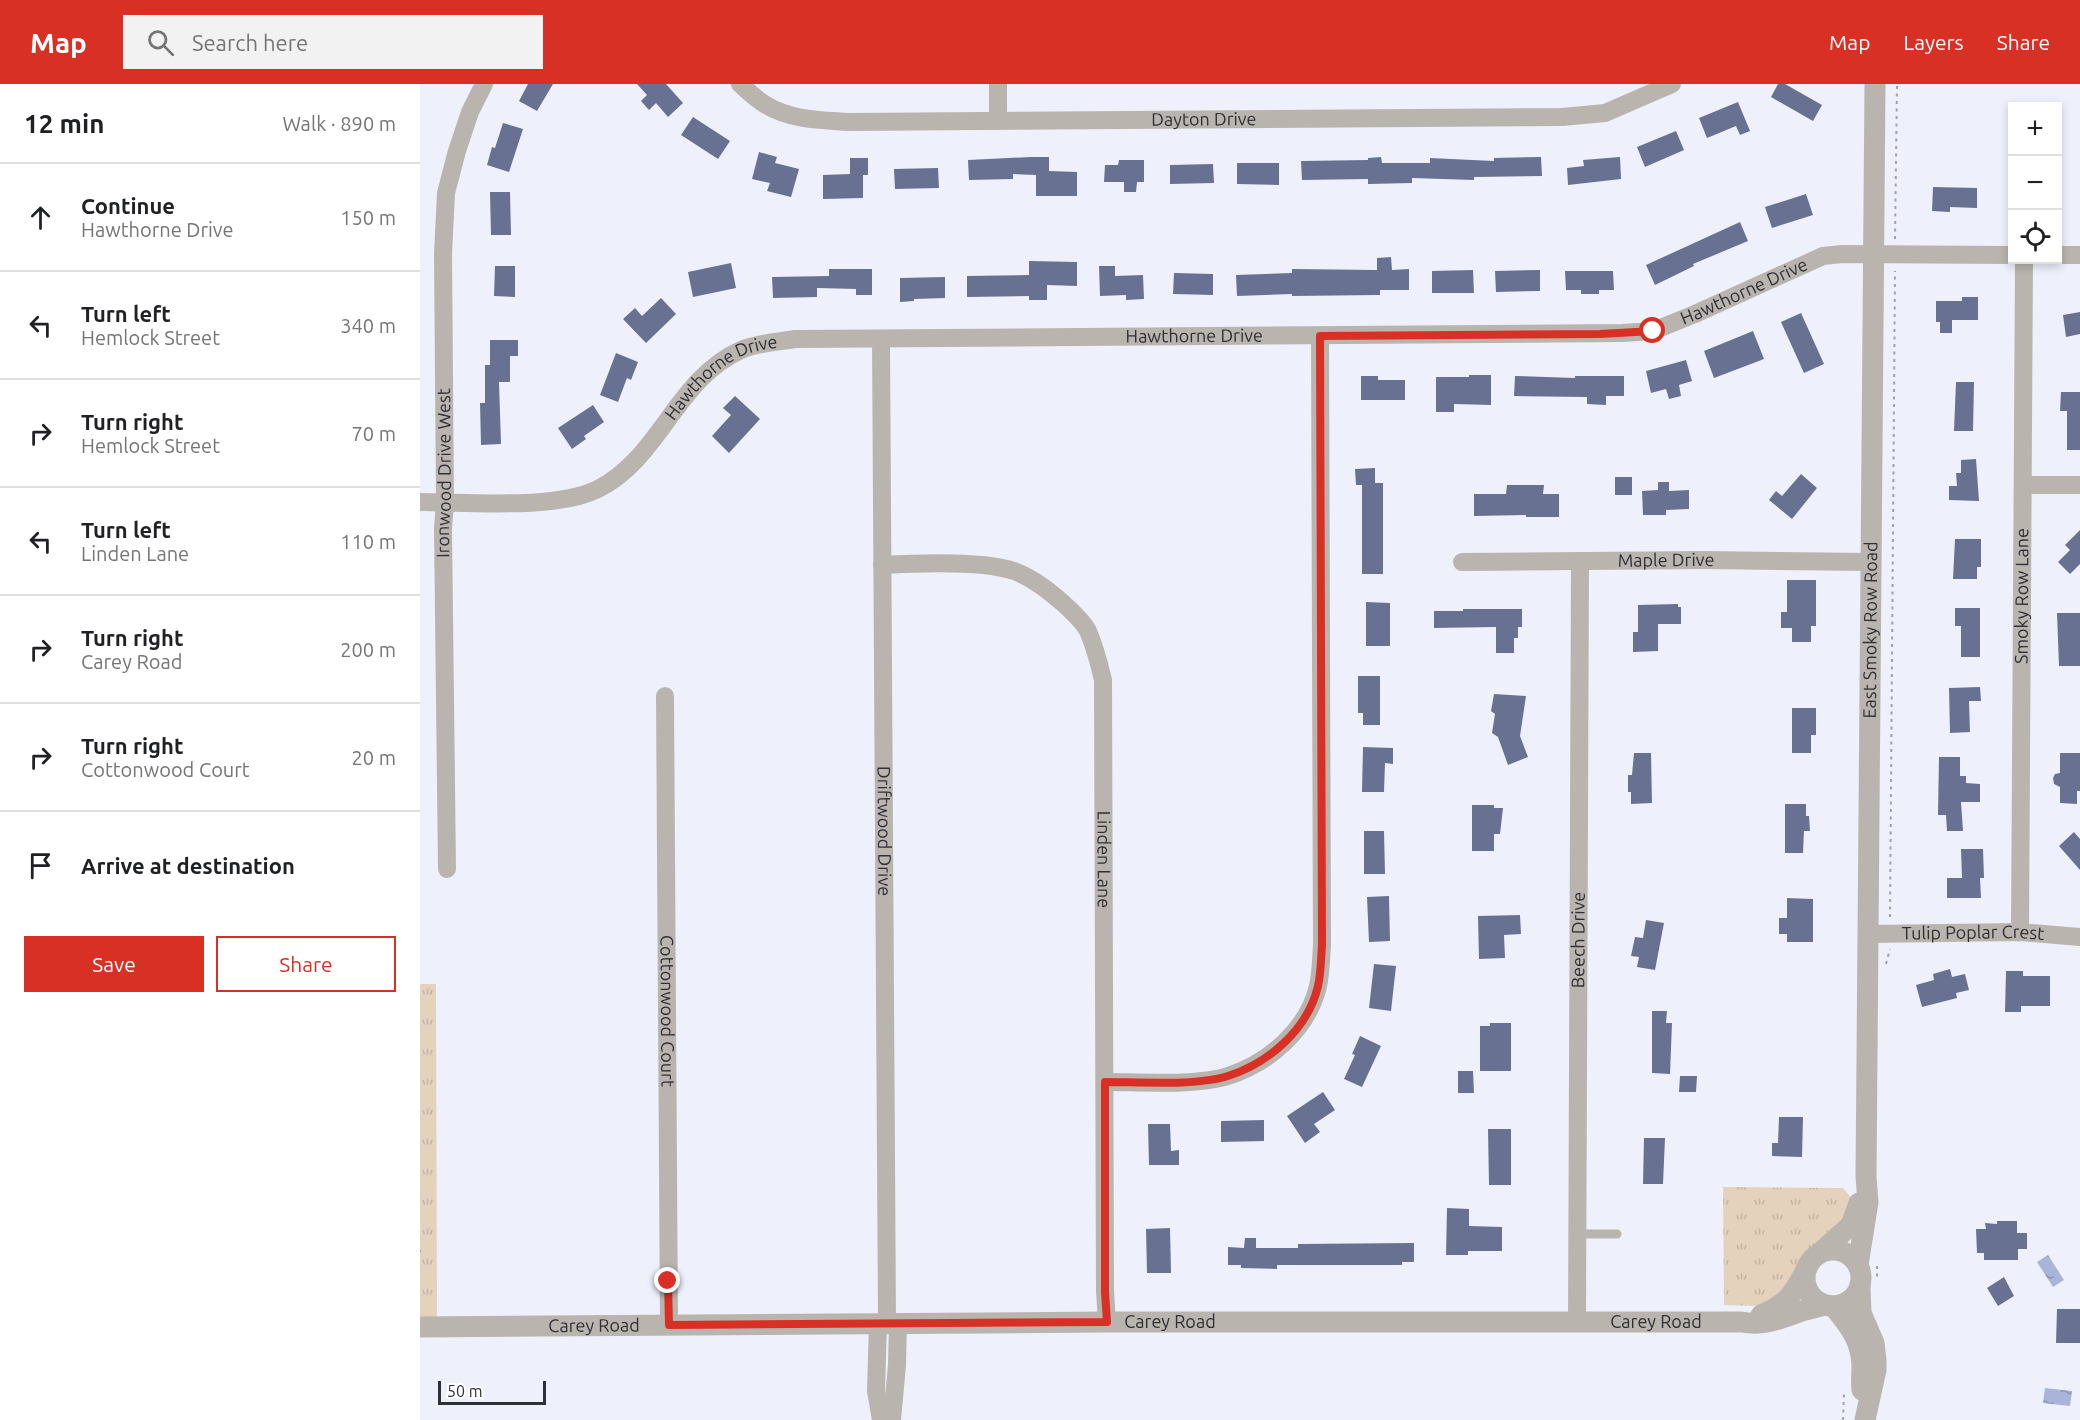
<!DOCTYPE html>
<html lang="en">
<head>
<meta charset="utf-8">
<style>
  :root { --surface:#fff; --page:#f2f2f2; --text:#202124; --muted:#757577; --line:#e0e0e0; --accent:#d93025 }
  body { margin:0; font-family:Ubuntu,sans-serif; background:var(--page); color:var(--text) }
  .controls { position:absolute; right:18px; top:18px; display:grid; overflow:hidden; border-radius:0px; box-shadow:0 3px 9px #0003 }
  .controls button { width:54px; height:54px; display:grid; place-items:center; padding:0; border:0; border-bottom:2px solid var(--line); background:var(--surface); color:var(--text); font:30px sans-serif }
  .scale { position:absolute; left:18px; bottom:15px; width:108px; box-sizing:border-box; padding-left:6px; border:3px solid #2f3037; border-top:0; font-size:16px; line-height:21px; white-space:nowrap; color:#2f3037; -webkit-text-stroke:4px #fff; paint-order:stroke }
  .stop { position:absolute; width:18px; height:18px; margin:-14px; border:4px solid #d93025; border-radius:50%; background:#fff }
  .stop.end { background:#d93025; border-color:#fff; box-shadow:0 2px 6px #0008 }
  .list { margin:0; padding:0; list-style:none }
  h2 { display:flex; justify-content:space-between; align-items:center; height:78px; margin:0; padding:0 24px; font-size:26px }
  h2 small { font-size:20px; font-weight:400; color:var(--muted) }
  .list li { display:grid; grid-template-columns:39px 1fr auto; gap:18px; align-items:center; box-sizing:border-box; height:108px; padding:0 24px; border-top:2px solid var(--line) }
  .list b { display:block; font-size:22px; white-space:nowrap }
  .list p { margin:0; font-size:20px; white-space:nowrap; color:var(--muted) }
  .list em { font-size:20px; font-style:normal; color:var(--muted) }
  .actions { display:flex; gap:12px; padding:18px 24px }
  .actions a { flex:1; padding:14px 0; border:2px solid var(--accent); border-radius:0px; text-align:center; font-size:21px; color:var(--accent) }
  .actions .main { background:var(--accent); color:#fff }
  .icon { flex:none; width:33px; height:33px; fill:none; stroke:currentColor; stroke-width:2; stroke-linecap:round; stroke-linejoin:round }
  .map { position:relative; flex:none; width:1660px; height:1336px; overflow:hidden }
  header { display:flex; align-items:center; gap:36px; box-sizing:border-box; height:84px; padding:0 30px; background:var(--accent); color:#fff }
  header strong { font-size:28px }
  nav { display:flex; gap:33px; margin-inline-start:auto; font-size:21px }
  .search { width:420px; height:54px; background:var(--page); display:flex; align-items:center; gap:15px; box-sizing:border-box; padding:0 21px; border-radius:0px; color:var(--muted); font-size:22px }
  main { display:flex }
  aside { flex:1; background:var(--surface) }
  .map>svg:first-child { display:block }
  .grass { fill:url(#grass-tufts) }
  .water { fill:url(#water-ripples) }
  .building { fill:#687192 }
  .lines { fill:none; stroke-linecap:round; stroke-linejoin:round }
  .path { stroke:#9fa1aa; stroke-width:2; stroke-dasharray:3 4.5; stroke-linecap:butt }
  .service { stroke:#bab4ae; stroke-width:9 }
  .minor { stroke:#bab4ae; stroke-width:18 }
  .tertiary { stroke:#bab4ae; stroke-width:21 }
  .route { stroke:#d93025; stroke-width:8 }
  .labels { text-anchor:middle; stroke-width:6; stroke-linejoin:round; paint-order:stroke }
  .street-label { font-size:18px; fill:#2f3037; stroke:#fff }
</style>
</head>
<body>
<header>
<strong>Map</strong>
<div class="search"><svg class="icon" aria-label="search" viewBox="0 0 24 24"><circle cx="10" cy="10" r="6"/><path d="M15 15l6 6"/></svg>Search here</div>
<nav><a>Map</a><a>Layers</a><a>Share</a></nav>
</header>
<main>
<aside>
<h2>12 min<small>Walk · 890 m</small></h2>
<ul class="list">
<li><svg class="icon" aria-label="ahead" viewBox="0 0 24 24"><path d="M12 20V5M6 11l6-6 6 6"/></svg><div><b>Continue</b><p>Hawthorne Drive</p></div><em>150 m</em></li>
<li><svg class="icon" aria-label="left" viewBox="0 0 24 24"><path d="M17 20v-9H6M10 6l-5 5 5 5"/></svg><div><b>Turn left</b><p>Hemlock Street</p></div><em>340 m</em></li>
<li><svg class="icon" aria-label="right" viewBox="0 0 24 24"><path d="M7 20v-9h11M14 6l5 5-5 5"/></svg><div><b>Turn right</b><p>Hemlock Street</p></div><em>70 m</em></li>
<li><svg class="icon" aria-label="left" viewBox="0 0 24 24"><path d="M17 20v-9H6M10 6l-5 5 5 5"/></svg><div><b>Turn left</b><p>Linden Lane</p></div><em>110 m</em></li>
<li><svg class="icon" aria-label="right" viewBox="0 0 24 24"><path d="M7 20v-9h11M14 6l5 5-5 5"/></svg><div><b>Turn right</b><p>Carey Road</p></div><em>200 m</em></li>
<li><svg class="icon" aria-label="right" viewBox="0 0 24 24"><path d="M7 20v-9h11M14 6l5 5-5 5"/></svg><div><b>Turn right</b><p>Cottonwood Court</p></div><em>20 m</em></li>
<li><svg class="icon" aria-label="arrive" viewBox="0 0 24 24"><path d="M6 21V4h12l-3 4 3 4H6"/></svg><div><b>Arrive at destination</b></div></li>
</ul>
<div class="actions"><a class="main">Save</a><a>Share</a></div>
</aside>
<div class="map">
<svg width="1660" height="1336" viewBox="0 0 1660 1336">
  <defs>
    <pattern id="grass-tufts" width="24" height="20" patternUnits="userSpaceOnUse" patternTransform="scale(1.5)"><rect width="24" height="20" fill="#e4d2bc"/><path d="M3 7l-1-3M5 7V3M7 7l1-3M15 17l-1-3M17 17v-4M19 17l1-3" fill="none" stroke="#c4b5a2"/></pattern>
    <pattern id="water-ripples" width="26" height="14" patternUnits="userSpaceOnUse" patternTransform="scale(1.5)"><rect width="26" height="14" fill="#aab3d8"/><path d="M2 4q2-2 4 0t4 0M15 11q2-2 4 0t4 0" fill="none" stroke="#8b92b0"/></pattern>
  </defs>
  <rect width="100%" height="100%" fill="#eef1fc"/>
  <path class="grass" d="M 0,900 L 16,900 L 17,1238 L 0,1238 Z
    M 1303,1103 L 1423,1104 L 1435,1118 L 1413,1150 L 1384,1170 L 1377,1186 L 1359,1211 L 1340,1222 L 1304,1221 Z"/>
  <path class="water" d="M 1628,1171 L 1644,1196 L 1633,1203 L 1617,1178 Z
    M 1625,1304 L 1652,1307 L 1650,1322 L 1623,1319 Z"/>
  <path class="building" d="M 108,0 L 133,0 L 117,27 L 99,17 Z
    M 217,0 L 246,0 L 263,19 L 248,33 L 236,19 L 229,26 L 221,17 L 227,11 Z
    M 1358,0 L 1365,0 L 1402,21 L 1393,37 L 1351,13 Z
    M 1318,18 L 1330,47 L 1320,51 L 1316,42 L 1287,54 L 1279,34 Z
    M 273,33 L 310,57 L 298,75 L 261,51 Z
    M 83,39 L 103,45 L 89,88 L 67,81 L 72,63 L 75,64 Z
    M 1256,47 L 1264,66 L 1225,83 L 1217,63 Z
    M 339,68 L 357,73 L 355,79 L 379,85 L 371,113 L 347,107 L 350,99 L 332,95 Z
    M 611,73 L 629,73 L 629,87 L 657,88 L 657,112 L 616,112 L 616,91 L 593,90 L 593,95 L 549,96 L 548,76 Z
    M 961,73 L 962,79 L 1010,79 L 1010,74 L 1074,77 L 1074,74 L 1121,73 L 1122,92 L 1054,93 L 1054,96 L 992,94 L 992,99 L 948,100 L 948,95 L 882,96 L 881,77 L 948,76 L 948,74 Z
    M 1200,73 L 1201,95 L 1148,101 L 1147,84 L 1164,82 L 1163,76 Z
    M 430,74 L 448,74 L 448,91 L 443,91 L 443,114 L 403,115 L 403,91 L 430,90 Z
    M 699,76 L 724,76 L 724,98 L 717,98 L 716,108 L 704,108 L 704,98 L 684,98 L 685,81 L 698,81 Z
    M 817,79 L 859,79 L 859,101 L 817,100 Z
    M 793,80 L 794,99 L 750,100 L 750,81 Z
    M 518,84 L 519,104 L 475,105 L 474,85 Z
    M 1513,103 L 1557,104 L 1557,124 L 1530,123 L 1530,128 L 1512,127 Z
    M 70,108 L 90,108 L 91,151 L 71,151 Z
    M 1386,110 L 1393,131 L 1352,144 L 1345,123 Z
    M 1320,138 L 1328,157 L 1273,180 L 1274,182 L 1235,201 L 1226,181 Z
    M 971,173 L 972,186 L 989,185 L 989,206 L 960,206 L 960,211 L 872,212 L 872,210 L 817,212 L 816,191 L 872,189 L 872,185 L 957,186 L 957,174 Z
    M 609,177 L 657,178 L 657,202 L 627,201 L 627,216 L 609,216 L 609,212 L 547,213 L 547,192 L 609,191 Z
    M 311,179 L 316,204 L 273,213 L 268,188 Z
    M 75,182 L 95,182 L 95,213 L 74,212 Z
    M 679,182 L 695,182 L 695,192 L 723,191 L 724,215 L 706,216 L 706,211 L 680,212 Z
    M 409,185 L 452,185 L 452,211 L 436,211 L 436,205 L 397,204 L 397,213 L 353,214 L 352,193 L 409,192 Z
    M 1053,186 L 1054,209 L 1012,209 L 1012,187 Z
    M 1120,186 L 1120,207 L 1076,208 L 1075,187 Z
    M 1145,187 L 1193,187 L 1194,206 L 1179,206 L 1179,210 L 1161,210 L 1161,206 L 1146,206 Z
    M 754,189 L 793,190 L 793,211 L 753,210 Z
    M 525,193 L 525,214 L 494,215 L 494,217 L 480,218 L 480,194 Z
    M 1542,213 L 1558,213 L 1558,236 L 1532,236 L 1532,249 L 1520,249 L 1520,238 L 1516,238 L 1516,217 L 1542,217 Z
    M 241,214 L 256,230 L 226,259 L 203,235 L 215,224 L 222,232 Z
    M 1660,228 L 1660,250 L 1646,253 L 1643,231 Z
    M 1381,229 L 1404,280 L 1384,289 L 1361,238 Z
    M 1333,247 L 1344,275 L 1294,294 L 1284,267 Z
    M 70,256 L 98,256 L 98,272 L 90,272 L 90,298 L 79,298 L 81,360 L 61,361 L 60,319 L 65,319 L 65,281 L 70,281 Z
    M 196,269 L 218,278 L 211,296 L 207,294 L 198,318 L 180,311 Z
    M 1266,276 L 1272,297 L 1259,301 L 1261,312 L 1249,315 L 1246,305 L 1231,309 L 1226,287 Z
    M 1049,291 L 1071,291 L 1071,321 L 1034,320 L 1034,328 L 1016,328 L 1016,293 L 1049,293 Z
    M 941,292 L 958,292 L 958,296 L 985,296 L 985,316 L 941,316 Z
    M 1095,292 L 1155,294 L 1155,292 L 1204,292 L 1204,312 L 1186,312 L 1186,321 L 1167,320 L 1167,313 L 1094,312 Z
    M 1536,298 L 1554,298 L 1553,347 L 1534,347 Z
    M 1641,308 L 1660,308 L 1660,366 L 1647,366 L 1647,327 L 1640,327 Z
    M 315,312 L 340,335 L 309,369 L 292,352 L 311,331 L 303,324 Z
    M 173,321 L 184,338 L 164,352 L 166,355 L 152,365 L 138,344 Z
    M 1556,375 L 1559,417 L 1529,416 L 1529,402 L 1537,402 L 1536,389 L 1541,389 L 1541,376 Z
    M 955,384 L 955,399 L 963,399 L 963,490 L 942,490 L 942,401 L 936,401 L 935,385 Z
    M 1381,390 L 1397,404 L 1372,435 L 1349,416 L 1356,407 L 1362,412 Z
    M 1195,393 L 1212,393 L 1212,411 L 1195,411 Z
    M 1238,398 L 1249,398 L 1249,407 L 1269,406 L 1269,425 L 1246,426 L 1246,431 L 1223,431 L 1222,407 L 1238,406 Z
    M 1087,401 L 1124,401 L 1123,410 L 1139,410 L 1139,433 L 1106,433 L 1106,431 L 1054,432 L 1054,410 L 1086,410 Z
    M 1660,446 L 1660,480 L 1650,490 L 1638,478 L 1650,466 L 1645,461 Z
    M 1535,455 L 1561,455 L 1561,483 L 1557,483 L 1557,495 L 1533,495 Z
    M 1367,496 L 1396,496 L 1396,542 L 1391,542 L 1391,558 L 1372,558 L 1372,544 L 1361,544 L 1361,528 L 1367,528 Z
    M 946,518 L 970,519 L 970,562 L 946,562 Z
    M 1258,520 L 1258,523 L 1261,523 L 1261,540 L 1238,540 L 1238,567 L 1213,568 L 1213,548 L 1218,548 L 1218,521 Z
    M 1535,524 L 1560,524 L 1560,573 L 1541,573 L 1541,542 L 1535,542 Z
    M 1043,525 L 1102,525 L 1102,543 L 1098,543 L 1098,554 L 1094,554 L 1094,569 L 1076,569 L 1076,543 L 1014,544 L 1014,527 L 1043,527 Z
    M 1637,529 L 1660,529 L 1660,582 L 1639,582 Z
    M 938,592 L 960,592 L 960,641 L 943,641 L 943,629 L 938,629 Z
    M 1560,603 L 1561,617 L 1549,617 L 1550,648 L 1530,649 L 1529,604 Z
    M 1074,610 L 1106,612 L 1100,652 L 1108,673 L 1088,681 L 1078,653 L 1072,649 L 1075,630 L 1071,627 Z
    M 1372,624 L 1396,624 L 1396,651 L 1391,651 L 1391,669 L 1372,669 Z
    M 943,663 L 973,664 L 973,680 L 965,679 L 964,708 L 942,708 Z
    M 1214,669 L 1231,669 L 1232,719 L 1211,720 L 1211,708 L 1208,708 L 1208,691 L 1212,691 Z
    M 1640,669 L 1660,669 L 1660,707 L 1657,707 L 1657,720 L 1640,719 L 1640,703 L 1634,700 L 1633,694 L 1635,690 L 1640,689 Z
    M 1519,673 L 1540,673 L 1540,692 L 1546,692 L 1546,699 L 1560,700 L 1560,718 L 1541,718 L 1543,747 L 1527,747 L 1526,731 L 1518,731 Z
    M 1365,720 L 1386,720 L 1386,732 L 1389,732 L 1390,747 L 1384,747 L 1383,769 L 1365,769 Z
    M 1052,721 L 1074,721 L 1074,724 L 1083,724 L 1080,750 L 1074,750 L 1074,767 L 1052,767 Z
    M 944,747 L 964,747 L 965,790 L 944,790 Z
    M 1654,748 L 1660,755 L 1660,786 L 1639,762 Z
    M 1541,765 L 1563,765 L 1564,794 L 1560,794 L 1561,814 L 1527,814 L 1527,794 L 1542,794 Z
    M 969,812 L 970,857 L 949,858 L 947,813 Z
    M 1367,814 L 1393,815 L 1393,858 L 1367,858 L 1367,850 L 1359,850 L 1359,834 L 1367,834 Z
    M 1100,831 L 1101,850 L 1084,851 L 1085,874 L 1059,875 L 1058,832 Z
    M 1226,836 L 1244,839 L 1235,886 L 1217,883 L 1219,873 L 1211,872 L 1215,853 L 1223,854 Z
    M 954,880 L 976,882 L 971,927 L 949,924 Z
    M 1530,885 L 1532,893 L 1545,890 L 1549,906 L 1536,909 L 1537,914 L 1502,923 L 1496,901 L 1514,896 L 1513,890 Z
    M 1586,887 L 1603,887 L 1603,892 L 1630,892 L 1630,922 L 1601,922 L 1601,928 L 1585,928 Z
    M 1232,927 L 1247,927 L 1246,939 L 1252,939 L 1250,990 L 1232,989 Z
    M 1070,939 L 1091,939 L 1091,987 L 1060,987 L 1060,942 L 1070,942 Z
    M 940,952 L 961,962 L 942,1003 L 924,995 L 935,971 L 932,970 Z
    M 1038,987 L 1053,987 L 1054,1009 L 1038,1009 Z
    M 1260,992 L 1277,992 L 1276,1008 L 1259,1008 Z
    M 903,1008 L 915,1026 L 894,1040 L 900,1048 L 885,1059 L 867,1032 Z
    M 1359,1033 L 1383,1033 L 1382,1073 L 1352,1072 L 1352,1059 L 1358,1059 Z
    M 844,1036 L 844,1057 L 801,1058 L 801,1037 Z
    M 728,1040 L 750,1040 L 751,1067 L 759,1066 L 759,1081 L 729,1081 Z
    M 1068,1045 L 1091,1045 L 1091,1101 L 1069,1101 Z
    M 1224,1054 L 1245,1054 L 1243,1100 L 1223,1100 Z
    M 1027,1124 L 1049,1125 L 1049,1142 L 1082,1143 L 1082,1167 L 1048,1167 L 1048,1171 L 1026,1171 Z
    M 1577,1137 L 1597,1137 L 1597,1149 L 1607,1149 L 1607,1165 L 1598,1165 L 1598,1176 L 1564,1176 L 1564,1169 L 1557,1169 L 1556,1145 L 1566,1145 L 1565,1139 L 1577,1140 Z
    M 750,1144 L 751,1189 L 727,1189 L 726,1145 Z
    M 825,1154 L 836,1154 L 836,1164 L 878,1164 L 878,1160 L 994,1159 L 994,1178 L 982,1178 L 982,1181 L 857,1181 L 857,1185 L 821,1184 L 821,1181 L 808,1181 L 808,1163 L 824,1164 Z
    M 1584,1193 L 1594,1212 L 1578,1222 L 1567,1204 Z
    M 1637,1225 L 1660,1225 L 1660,1259 L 1636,1259 Z"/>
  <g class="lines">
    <path class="path" d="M 1475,155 L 1477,0
      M 1470,833 L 1475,187
      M 1466,880 L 1470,865
      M 0,1166 L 0,1168
      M 1457,1182 L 1457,1197
      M 1423,1336 L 1424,1309"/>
    <path class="service" d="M 1157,1150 L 1197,1150"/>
    <g class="minor">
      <path id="s1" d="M 320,0 C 328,7 336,15 346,21 C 370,36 401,36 428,38 L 1142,33 L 1185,29 L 1252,0"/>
      <path d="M 578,0 L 578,37"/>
      <path d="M 1638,171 L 1660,171"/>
      <path id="s2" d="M 461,255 L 467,1239"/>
      <path d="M 1603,401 L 1660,401"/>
      <path id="s3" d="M 0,418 C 48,418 136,426 178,405 C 240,374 256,295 321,266 C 337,259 357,258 375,255 L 1203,249 L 1233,247 L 1275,230 L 1403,172 L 1422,170 L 1592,171"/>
      <path id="s4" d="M 1042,478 L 1285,476 L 1451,478"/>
      <path id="s5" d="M 462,481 C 497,479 562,476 594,487 C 613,494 629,507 644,520 C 652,528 663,537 668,547 C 675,563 679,579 683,596 L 685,1207 L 687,1238"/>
      <path id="s6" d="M 245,612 L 249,1241"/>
      <path id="s7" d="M 27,785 L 23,445 L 25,418 L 23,170 L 26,109 L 37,67 L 50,28 L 64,0"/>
      <path id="s8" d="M 1600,848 L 1604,176"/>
      <path id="s9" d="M 1447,850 L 1600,848 L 1660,853"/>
      <path d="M 685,998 C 719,998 777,1002 808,992 C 849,979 888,945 898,902 C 901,889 901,874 902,861 L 900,252"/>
      <path id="s10" d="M 1157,1236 L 1160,477"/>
      <path d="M 458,1239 L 456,1307 L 461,1336"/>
      <path d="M 472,1336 L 477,1281 L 478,1239"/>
    </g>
    <g class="tertiary">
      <circle cx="1413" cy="1194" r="28"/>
      <path d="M 1400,1169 L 1431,1141 L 1439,1119"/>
      <path id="s11" d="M 1438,1181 L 1448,1118 L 1446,1093 L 1455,0"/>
      <path d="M 1440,1204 L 1441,1229 L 1454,1259 L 1456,1276 L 1456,1286 L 1445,1336"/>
      <path d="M 1413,1222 C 1429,1241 1441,1256 1442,1281 C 1442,1290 1441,1298 1442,1306"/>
      <path d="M 1341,1231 C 1368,1220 1374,1209 1387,1184"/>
      <path id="s12" d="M 0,1243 L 687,1238 L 1321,1238 C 1346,1242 1358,1235 1382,1227 C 1389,1225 1397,1223 1405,1221"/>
    </g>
  </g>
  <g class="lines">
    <path class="route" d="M 248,1197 L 249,1241 L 687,1238 L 685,1208 L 685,998 C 719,998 777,1002 808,992 C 849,979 888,945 898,902 C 901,889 901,874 902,861 L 900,252 L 1180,250 L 1233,247"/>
  </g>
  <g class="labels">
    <g class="street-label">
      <text dy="6" stroke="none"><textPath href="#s1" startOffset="474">Dayton Drive</textPath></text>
      <text dy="6" stroke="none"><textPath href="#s3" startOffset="1394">Hawthorne Drive</textPath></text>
      <text dy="6" stroke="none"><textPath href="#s3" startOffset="836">Hawthorne Drive</textPath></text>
      <text dy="6" stroke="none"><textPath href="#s3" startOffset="350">Hawthorne Drive</textPath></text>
      <text dy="6" stroke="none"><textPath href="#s7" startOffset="396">Ironwood Drive West</textPath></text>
      <text dy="6" stroke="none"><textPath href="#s4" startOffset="204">Maple Drive</textPath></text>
      <text dy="6" stroke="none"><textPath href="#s8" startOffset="336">Smoky Row Lane</textPath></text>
      <text dy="6" stroke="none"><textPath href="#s11" startOffset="636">East Smoky Row Road</textPath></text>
      <text dy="6" stroke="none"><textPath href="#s2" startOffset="492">Driftwood Drive</textPath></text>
      <text dy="6" stroke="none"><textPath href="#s5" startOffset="460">Linden Lane</textPath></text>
      <text dy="6" stroke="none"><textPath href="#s9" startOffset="106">Tulip Poplar Crest</textPath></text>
      <text dy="6" stroke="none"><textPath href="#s10" startOffset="380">Beech Drive</textPath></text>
      <text dy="6" stroke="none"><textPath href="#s6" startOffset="315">Cottonwood Court</textPath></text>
      <text dy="6" stroke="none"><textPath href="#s12" startOffset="750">Carey Road</textPath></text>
      <text dy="6" stroke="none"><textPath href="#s12" startOffset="1236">Carey Road</textPath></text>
      <text dy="6" stroke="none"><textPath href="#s12" startOffset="174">Carey Road</textPath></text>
    </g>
  </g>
</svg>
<div class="controls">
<button>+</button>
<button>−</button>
<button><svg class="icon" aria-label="locate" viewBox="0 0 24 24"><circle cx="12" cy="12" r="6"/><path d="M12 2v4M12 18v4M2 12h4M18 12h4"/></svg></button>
</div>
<div class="scale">50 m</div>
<div class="stop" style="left:1233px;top:247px"></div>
<div class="stop end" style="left:248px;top:1197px"></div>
</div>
</main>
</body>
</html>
